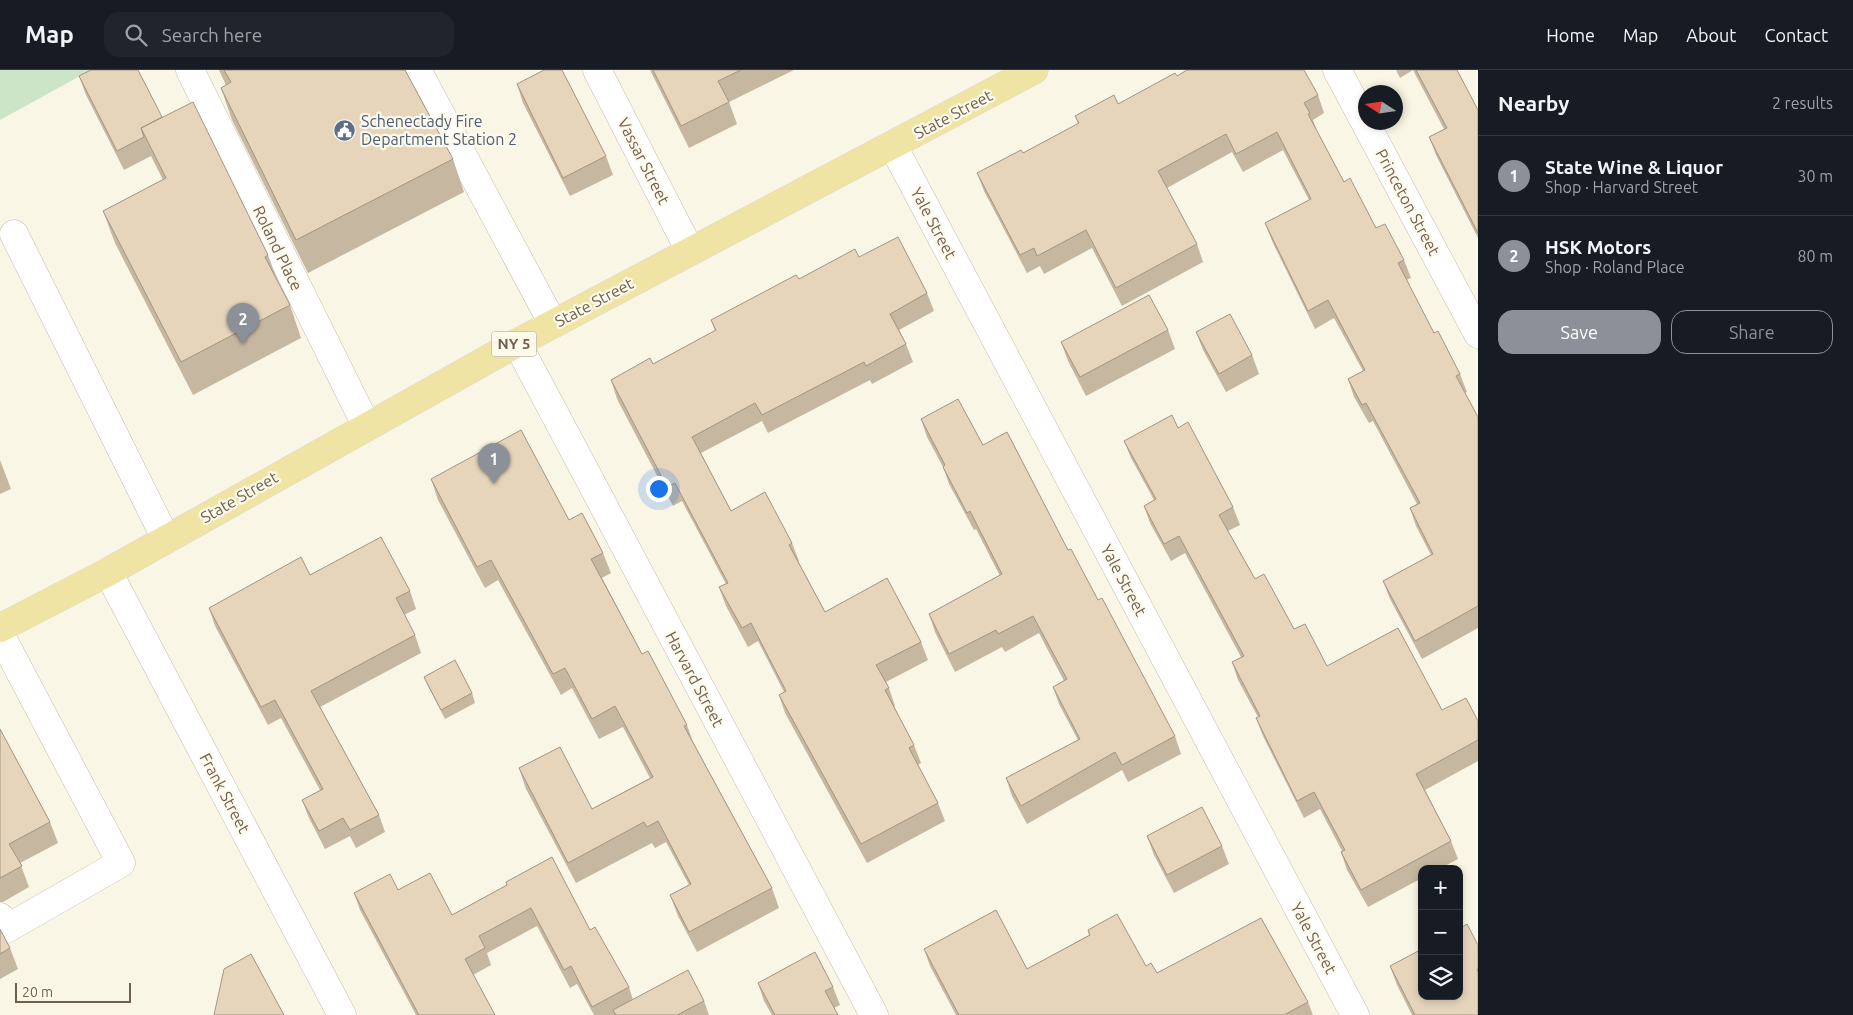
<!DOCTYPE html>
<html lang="en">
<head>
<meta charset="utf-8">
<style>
  :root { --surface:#171b24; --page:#20242c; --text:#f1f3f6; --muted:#9ea1a6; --line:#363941; --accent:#8c9099 }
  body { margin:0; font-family:Ubuntu,sans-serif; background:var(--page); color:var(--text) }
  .controls { position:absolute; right:15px; bottom:15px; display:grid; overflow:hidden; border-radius:10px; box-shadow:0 2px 8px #0003 }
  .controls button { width:45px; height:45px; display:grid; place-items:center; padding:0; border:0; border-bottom:1px solid var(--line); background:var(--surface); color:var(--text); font:25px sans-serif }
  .compass { position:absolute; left:1358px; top:15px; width:45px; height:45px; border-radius:50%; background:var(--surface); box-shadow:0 2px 8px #0003; rotate:282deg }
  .scale { position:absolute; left:15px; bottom:12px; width:116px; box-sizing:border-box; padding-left:5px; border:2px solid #6f604e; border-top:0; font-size:14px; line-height:18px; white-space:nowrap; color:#6f604e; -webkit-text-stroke:4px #fdf9eb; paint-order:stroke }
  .you { position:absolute; left:658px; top:418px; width:18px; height:18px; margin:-12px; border:4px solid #fff; border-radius:50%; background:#1a73e8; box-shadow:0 0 0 8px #1a73e833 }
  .badge { display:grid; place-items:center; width:32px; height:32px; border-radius:50%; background:var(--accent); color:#fff; font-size:16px; font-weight:700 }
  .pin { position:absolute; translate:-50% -41px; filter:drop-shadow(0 1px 2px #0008) }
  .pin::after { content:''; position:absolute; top:26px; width:18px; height:15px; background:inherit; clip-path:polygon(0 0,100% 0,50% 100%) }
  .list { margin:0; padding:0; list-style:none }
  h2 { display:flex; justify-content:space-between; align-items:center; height:65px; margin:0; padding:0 20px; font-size:21px }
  h2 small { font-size:16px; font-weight:400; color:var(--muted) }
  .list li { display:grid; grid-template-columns:32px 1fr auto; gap:15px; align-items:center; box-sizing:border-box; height:80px; padding:0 20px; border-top:1px solid var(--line) }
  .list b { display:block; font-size:19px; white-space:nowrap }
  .list p { margin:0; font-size:16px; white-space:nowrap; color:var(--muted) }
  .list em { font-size:16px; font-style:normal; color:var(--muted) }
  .actions { display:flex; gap:10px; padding:15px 20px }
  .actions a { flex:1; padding:11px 0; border:1px solid var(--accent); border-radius:15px; text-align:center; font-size:18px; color:var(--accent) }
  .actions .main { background:var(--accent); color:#fff }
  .icon { flex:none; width:28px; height:28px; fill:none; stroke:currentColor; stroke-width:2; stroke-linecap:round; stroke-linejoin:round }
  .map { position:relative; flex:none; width:1478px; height:945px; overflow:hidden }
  header { display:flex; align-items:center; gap:30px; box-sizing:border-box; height:70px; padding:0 25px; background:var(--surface); border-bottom:1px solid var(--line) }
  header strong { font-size:24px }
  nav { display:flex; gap:28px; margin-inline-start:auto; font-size:18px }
  .search { width:350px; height:45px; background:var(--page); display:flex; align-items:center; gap:12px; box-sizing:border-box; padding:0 18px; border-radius:15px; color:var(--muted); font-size:19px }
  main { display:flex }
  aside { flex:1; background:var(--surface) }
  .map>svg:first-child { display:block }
  .green { fill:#cce5c6 }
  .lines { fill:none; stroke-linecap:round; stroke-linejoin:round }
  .minor-casing { stroke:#c7bdab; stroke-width:29 }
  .major-casing { stroke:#dad6d1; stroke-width:29 }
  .minor { stroke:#fff; stroke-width:28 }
  .major { stroke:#f0e4a5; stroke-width:28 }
  .wall { fill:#c6b7a1 }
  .building { fill:#e6d5bb; stroke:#a19583 }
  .labels { text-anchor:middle; stroke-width:4.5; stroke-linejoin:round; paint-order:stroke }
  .shield { fill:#fdf9eb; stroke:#9a8e7d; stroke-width:1 }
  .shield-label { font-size:15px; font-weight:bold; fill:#6f604e }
  .street-label { font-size:16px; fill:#6f604e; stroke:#fdf9eb }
  .service-label { font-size:16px; fill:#4e5e75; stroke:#fdf9eb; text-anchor:start }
</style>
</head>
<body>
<header>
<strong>Map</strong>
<div class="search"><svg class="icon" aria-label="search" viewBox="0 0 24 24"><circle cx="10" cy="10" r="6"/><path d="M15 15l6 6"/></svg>Search here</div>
<nav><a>Home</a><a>Map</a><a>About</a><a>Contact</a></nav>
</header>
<main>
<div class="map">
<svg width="1478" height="945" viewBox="0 0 1478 945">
  <rect width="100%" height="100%" fill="#f9f6e5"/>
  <path class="green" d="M 0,0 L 91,0 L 0,50 Z"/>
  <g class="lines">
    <defs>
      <path id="minor" d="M 190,0 L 366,355
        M 417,0 L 553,254
        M 597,0 L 690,181
        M 1337,0 L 1478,264
        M 893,76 L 1355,945
        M 14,164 L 166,469
        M 517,273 L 874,945
        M 108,502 L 342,945
        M 0,564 L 121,793 L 6,859 L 0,847"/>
      <path id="major" d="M 0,558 L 108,502 L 517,273 L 1034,0"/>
    </defs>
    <use href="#minor" class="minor-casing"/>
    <use href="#major" class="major-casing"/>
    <use href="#minor" class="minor"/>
    <use href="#major" class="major"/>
  </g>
  <path class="wall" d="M 219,0 L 405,0 L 453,89 L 464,122 L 308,203 L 232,50 L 221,18 L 226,15 Z
    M 650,0 L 794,0 L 729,32 L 737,54 L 689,78 Z
    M 1396,0 L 1457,0 L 1478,40 L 1478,168 L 1436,85 L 1429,67 L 1444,59 L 1413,0 L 1400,8 Z
    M 79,6 L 162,47 L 268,185 L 280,217 L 290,235 L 301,268 L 193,325 L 115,173 L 103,141 L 163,110 L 151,86 L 124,100 L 86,25 Z
    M 1177,6 L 1318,25 L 1324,43 L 1313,50 L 1317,61 L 1344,112 L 1376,158 L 1404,190 L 1411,208 L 1406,210 L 1434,263 L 1460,304 L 1467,322 L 1465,323 L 1478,347 L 1478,558 L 1422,589 L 1390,529 L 1383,511 L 1431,485 L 1416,456 L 1410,438 L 1417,434 L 1373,351 L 1369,353 L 1354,327 L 1348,309 L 1363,301 L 1334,248 L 1315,259 L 1272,171 L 1265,153 L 1309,130 L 1283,80 L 1243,102 L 1232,82 L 1167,118 L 1197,174 L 1203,192 L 1122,236 L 1092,178 L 1044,204 L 1040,196 L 1027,203 L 984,121 L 977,103 L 1023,83 L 1078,54 L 1075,46 L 1118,34 Z
    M 517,14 L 606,86 L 613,105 L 570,126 L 523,33 Z
    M 859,187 L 927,223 L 934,241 L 899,260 L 906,274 L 913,292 L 872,314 L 870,310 L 768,363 L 762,351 L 701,383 L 731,441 L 792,473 L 799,491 L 798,491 L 825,542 L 921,572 L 928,590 L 886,612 L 889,618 L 895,636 L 894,637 L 914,675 L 921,693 L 918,695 L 938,733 L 945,751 L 867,793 L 785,643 L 779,625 L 784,622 L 758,571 L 748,577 L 726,536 L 719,517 L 726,514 L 682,431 L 673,436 L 617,329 L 611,310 L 653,294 L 715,261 L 711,250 L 799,209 Z
    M 1168,260 L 1175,279 L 1086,326 L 1068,291 L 1061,272 Z
    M 1196,262 L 1252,285 L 1259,304 L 1226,322 L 1203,280 Z
    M 921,349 L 983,375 L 1068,480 L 1098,530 L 1175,666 L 1181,684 L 1128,712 L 1122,700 L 1027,754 L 1012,726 L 1006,708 L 1078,670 L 1059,634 L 1053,617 L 1064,611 L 1039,563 L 1005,582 L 1002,577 L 955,602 L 935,562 L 929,544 L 1000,506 L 976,459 L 974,460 L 949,414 L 943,397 L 927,367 Z
    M 1178,358 L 1233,437 L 1240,455 L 1228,461 L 1255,509 L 1294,559 L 1327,596 L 1442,640 L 1478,651 L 1478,691 L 1425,720 L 1451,771 L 1458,789 L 1439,799 L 1422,799 L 1422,808 L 1368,837 L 1347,800 L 1341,782 L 1342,781 L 1320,739 L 1304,748 L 1263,666 L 1256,648 L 1258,647 L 1238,610 L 1232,592 L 1241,587 L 1185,483 L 1171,491 L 1150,453 L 1144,436 L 1154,430 L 1131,388 L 1124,371 Z
    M 0,390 L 11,419 L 0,424 Z
    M 431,409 L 569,450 L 603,483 L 611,503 L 602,508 L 642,584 L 687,655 L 693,672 L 772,818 L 779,838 L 697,882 L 678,846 L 670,825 L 689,815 L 666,772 L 655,778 L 652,773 L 576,813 L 526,719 L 519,698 L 592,739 L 650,708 L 623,657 L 599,669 L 572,618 L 561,625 L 498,510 L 485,518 L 438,430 Z
    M 310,505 L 410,521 L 416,539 L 404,545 L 415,565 L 421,583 L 320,637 L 379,745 L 385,762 L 356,778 L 350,766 L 325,779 L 309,748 L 302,730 L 320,720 L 281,648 L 268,655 L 215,556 L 209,538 Z
    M 424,607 L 472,623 L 475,633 L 445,649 L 428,616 Z
    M 0,659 L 50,752 L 58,773 L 20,793 L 29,817 L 3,832 L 0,832 Z
    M 1147,766 L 1222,776 L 1229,794 L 1174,823 L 1154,785 Z
    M 506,812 L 590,860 L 629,917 L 633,930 L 704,931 L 709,945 L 594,945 L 577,914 L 570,918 L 537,856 L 487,883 L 491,895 L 473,905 L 495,945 L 416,945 L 360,840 L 354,823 L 398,820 L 452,845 L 507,815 Z
    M 0,859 L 10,878 L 18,899 L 0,909 Z
    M 1088,860 L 1157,903 L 1308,932 L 1313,945 L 956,945 L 930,896 L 924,879 L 1027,899 L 1089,865 Z
    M 1478,875 L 1478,945 L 1412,945 L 1397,915 L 1390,896 Z
    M 758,913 L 833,917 L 840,935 L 834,938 L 838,945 L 772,945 L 764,931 Z"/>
  <path class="building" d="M 91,0 L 138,0 L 162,47 L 141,58 L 144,67 L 117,81 L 79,6 Z
    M 224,0 L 405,0 L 453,89 L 296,170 L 221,18 L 231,12 Z
    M 544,0 L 562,0 L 606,86 L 563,108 L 517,14 Z
    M 653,0 L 741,0 L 718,11 L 729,32 L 681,56 Z
    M 1187,0 L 1304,0 L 1318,25 L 1304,33 L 1310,43 L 1308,44 L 1344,112 L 1350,108 L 1376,158 L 1385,154 L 1404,190 L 1398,193 L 1434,263 L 1438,261 L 1460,304 L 1456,306 L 1478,347 L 1478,536 L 1415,571 L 1383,511 L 1433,484 L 1410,438 L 1420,433 L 1366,333 L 1362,335 L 1348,309 L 1365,300 L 1328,230 L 1308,241 L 1265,153 L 1311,129 L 1277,62 L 1236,84 L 1226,64 L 1158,101 L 1197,174 L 1116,218 L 1086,160 L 1037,186 L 1034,178 L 1020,185 L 977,103 L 1021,80 L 1023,83 L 1079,53 L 1075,46 L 1114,25 L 1118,34 L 1175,3 L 1177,6 Z
    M 1416,0 L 1457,0 L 1478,40 L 1478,163 L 1429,67 L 1447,58 Z
    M 193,32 L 268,185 L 265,187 L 290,235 L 181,292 L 103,141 L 166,108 L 141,58 Z
    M 898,167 L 927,223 L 890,244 L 906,274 L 866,296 L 864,292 L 762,345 L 755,333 L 692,367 L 731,441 L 765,422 L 792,473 L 789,475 L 825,542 L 887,508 L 921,572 L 876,595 L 889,618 L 885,620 L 914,675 L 909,678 L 938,733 L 861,774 L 779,625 L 786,621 L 751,553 L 742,558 L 719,517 L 728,513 L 675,413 L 667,417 L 611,310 L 650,288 L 653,294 L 716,260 L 711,250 L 796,205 L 799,209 L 855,179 L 859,187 Z
    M 1149,225 L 1168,260 L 1080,307 L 1061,272 Z
    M 1230,244 L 1252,285 L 1219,304 L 1196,262 Z
    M 958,329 L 983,375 L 1007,362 L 1068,480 L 1071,479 L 1098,530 L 1102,528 L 1175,666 L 1122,695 L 1115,682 L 1021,736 L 1006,708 L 1080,669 L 1053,617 L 1067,609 L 1033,546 L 998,564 L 996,560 L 949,584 L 929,544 L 1002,504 L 970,441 L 967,443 L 943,397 L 945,395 L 921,349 Z
    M 1172,345 L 1178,358 L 1188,352 L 1233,437 L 1219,445 L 1255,509 L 1264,504 L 1294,559 L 1305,554 L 1327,596 L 1398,558 L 1442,640 L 1466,628 L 1478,651 L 1478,670 L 1416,704 L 1451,771 L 1361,820 L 1341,782 L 1345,780 L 1314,722 L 1297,731 L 1256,648 L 1260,646 L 1232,592 L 1244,586 L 1179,466 L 1164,474 L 1144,436 L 1156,429 L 1124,371 Z
    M 521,360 L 569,450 L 582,443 L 603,483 L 591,489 L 642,584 L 648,581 L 687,655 L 684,656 L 772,818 L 689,862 L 670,825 L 691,814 L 658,751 L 647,757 L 644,752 L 568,793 L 519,698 L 560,677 L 592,739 L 653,707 L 615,636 L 592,649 L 565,598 L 553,604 L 491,490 L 477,497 L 431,409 Z
    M 381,467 L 410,521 L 396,528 L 415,565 L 311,621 L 379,745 L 350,760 L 343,748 L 319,761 L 302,730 L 323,719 L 275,630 L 261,637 L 209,538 L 301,487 L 310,505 Z
    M 455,590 L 472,623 L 441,640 L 424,607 Z
    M 0,659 L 50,752 L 9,774 L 22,796 L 0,808 Z
    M 1202,737 L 1222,776 L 1167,805 L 1147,766 Z
    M 552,787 L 590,860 L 595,857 L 629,917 L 592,937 L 571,896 L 564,900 L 531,838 L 479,866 L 485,878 L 465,889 L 495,945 L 419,945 L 354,823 L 390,804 L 398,820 L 430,803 L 452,845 L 507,815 L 506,812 Z
    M 996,840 L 1027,899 L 1090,865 L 1088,860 L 1117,844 L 1146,896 L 1151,893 L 1157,903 L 1261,848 L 1308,932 L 1284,945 L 958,945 L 959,945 L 924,879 Z
    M 1467,854 L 1478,875 L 1478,899 L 1477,899 L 1478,902 L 1478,945 L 1415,945 L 1390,896 L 1422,879 L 1422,926 L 1459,926 L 1459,859 Z
    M 0,859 L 10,878 L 0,884 Z
    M 815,882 L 833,917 L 825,921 L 838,945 L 775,945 L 758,913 Z
    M 251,884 L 284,945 L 214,945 L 224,899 Z
    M 688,900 L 704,931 L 677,945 L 616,945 L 613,940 Z"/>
  <defs>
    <symbol id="civic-disc" viewBox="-11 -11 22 22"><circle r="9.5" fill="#5c6f8a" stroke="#fdf9eb"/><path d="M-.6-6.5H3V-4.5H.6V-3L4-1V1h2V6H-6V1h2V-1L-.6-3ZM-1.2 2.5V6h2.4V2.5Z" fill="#fff"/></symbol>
  </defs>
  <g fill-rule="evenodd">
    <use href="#civic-disc" x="332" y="48" width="25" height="25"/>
  </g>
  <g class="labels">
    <rect class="shield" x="491.5" y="261.5" width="45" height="25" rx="4"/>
    <g class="shield-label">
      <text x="514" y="279">NY 5</text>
    </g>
    <g class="street-label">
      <text transform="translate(953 44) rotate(-28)" y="6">State Street</text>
      <text transform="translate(644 91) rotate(63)" y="6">Vassar Street</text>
      <text transform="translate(1408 132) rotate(62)" y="6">Princeton Street</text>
      <text transform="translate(934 153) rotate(62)" y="6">Yale Street</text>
      <text transform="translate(278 178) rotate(64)" y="6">Roland Place</text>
      <text transform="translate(594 232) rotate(-28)" y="6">State Street</text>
      <text transform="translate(239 427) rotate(-30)" y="6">State Street</text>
      <text transform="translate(1124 510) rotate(62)" y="6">Yale Street</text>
      <text transform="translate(695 609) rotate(62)" y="6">Harvard Street</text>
      <text transform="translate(225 723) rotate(62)" y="6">Frank Street</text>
      <text transform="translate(1314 868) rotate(62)" y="6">Yale Street</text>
    </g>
    <g class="service-label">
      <text x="361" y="57">Schenectady Fire<tspan x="361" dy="18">Department Station 2</tspan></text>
    </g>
  </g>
</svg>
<div class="controls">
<button>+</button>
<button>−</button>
<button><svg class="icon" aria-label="layers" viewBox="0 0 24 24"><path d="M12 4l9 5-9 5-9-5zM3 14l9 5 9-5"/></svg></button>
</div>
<svg class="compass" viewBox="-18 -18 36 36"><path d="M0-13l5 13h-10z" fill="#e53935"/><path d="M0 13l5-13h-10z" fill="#9ea1a6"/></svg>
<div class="scale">20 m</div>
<div class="you"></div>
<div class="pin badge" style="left:494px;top:414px">1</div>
<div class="pin badge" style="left:243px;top:274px">2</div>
</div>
<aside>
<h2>Nearby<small>2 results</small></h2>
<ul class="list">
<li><span class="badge">1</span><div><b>State Wine &amp; Liquor</b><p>Shop · Harvard Street</p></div><em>30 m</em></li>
<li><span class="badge">2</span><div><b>HSK Motors</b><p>Shop · Roland Place</p></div><em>80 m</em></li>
</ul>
<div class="actions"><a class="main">Save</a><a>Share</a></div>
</aside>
</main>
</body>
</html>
